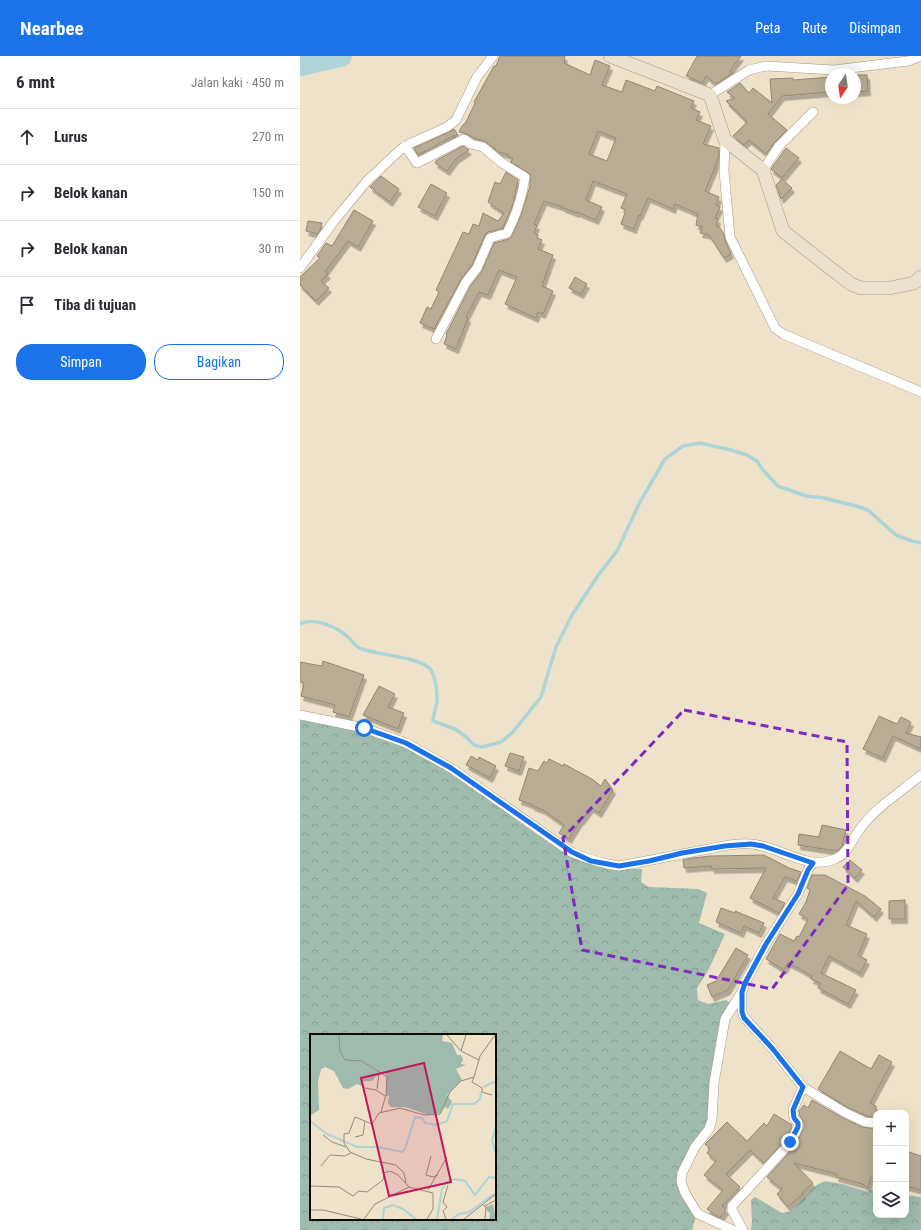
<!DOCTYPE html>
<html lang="id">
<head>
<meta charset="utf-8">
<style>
  :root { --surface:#fff; --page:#f7f7f7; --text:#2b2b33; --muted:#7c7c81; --line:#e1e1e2; --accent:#1a73e8 }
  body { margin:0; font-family:"Roboto Condensed",sans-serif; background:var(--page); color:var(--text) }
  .controls { position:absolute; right:12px; bottom:12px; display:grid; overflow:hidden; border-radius:8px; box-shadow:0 4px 16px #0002 }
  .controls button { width:36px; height:36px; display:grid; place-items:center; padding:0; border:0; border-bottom:1px solid var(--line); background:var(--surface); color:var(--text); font:20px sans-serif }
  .compass { position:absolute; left:525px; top:12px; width:36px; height:36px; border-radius:50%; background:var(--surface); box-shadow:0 4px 16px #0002; rotate:193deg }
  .stop { position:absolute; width:12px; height:12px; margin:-9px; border:3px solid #1a73e8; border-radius:50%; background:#fff }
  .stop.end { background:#1a73e8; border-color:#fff; box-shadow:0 1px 4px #0008 }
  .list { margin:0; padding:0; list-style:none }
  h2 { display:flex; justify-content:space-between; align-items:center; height:52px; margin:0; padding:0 16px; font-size:17px }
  h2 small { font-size:13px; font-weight:400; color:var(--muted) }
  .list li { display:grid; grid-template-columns:26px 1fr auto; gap:12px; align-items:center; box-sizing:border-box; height:56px; padding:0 16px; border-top:1px solid var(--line) }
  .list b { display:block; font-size:15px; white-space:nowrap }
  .list em { font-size:13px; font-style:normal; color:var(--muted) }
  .actions { display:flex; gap:8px; padding:12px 16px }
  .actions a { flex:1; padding:9px 0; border:1px solid var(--accent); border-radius:16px; text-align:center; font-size:14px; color:var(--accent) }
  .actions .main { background:var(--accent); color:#fff }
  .icon { flex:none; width:22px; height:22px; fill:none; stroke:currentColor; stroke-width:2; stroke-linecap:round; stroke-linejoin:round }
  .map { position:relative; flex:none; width:621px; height:1174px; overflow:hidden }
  header { display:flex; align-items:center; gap:24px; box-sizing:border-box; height:56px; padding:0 20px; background:var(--accent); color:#fff }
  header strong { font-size:19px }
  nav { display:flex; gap:22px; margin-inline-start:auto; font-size:14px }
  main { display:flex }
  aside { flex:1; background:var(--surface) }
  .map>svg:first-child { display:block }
  .forest { fill:url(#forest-crowns); fill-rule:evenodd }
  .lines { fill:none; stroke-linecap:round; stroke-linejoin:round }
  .stream { stroke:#add5d7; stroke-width:3.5 }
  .river { stroke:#add5d7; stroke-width:22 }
  .building { fill:#b9ac95; stroke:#938771; fill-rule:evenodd; filter:url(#shadow) }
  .street-casing { stroke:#a89b84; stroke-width:10 }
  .secondary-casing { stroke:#a89b84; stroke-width:14 }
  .street { stroke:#fff; stroke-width:9 }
  .secondary { stroke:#ece1ce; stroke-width:13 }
  .route { stroke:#1a73e8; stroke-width:5 }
  .marked { fill:none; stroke:#7b2cbf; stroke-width:3; stroke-dasharray:8 5; stroke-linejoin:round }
  .inset-river { fill:none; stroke:#add5d7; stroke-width:2 }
  .inset-road { fill:none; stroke:#968c7b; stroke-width:1 }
  .view { fill:#c2185b; fill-opacity:0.15; stroke:#c2185b; stroke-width:2 }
  .inset-edge { fill:none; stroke:#100b04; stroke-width:2 }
</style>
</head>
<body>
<header>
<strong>Nearbee</strong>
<nav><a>Peta</a><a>Rute</a><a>Disimpan</a></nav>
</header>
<main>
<aside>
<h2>6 mnt<small>Jalan kaki · 450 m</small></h2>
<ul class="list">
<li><svg class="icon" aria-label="ahead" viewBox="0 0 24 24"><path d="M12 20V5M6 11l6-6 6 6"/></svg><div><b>Lurus</b></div><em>270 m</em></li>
<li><svg class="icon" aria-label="right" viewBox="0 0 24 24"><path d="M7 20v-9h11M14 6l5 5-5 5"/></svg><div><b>Belok kanan</b></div><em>150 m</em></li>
<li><svg class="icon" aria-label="right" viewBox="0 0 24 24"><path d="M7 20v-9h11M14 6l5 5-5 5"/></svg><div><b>Belok kanan</b></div><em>30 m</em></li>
<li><svg class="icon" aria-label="arrive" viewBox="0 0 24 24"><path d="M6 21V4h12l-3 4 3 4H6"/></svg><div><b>Tiba di tujuan</b></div></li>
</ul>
<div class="actions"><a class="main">Simpan</a><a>Bagikan</a></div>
</aside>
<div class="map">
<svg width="621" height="1174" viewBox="0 0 621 1174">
  <defs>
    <pattern id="forest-crowns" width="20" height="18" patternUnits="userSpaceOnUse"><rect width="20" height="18" fill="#9ebbad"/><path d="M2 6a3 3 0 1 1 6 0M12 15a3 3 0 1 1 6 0" fill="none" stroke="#879f93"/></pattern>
    <filter id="shadow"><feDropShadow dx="2.5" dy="4.5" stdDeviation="0" flood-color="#0004"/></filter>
  </defs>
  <rect width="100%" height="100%" fill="#efe2ca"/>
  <path class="forest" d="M 0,662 L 63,675 L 105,690 L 150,715 L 270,799 L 319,813 L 342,813 L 341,826 L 349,831 L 398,833 L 407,837 L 399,867 L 425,878 L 409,913 L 397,932 L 398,944 L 408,948 L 426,944 L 432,948 L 410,1063 L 380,1116 L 396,1160 L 392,1174 L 0,1174 ZM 11,979 L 195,979 L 195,1163 L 11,1163 Z
    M 525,1125 L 542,1128 L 569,1136 L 574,1133 L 576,1133 L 576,1159 L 606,1159 L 606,1139 L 621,1141 L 621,1174 L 451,1174 L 452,1166 L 451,1144 L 455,1141 L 482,1157 L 492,1155 L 517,1129 Z"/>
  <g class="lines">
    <path class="stream" d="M 0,568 C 15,561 37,571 48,581 C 53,585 55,591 62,593 C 78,599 122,601 131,614 C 136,622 137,635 137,644 C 137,651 133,658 133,665 L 155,673 L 165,680 L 174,689 L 182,691 L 201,686 L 212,677 L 241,641 L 256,591 L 272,559 L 299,518 L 317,495 L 340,446 L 365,403 L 383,390 L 400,387 L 431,394 L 447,399 L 457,405 L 463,414 L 478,430 L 506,440 L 524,442 L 556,450 L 568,454 L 596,479 L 612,485 L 621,487"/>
    <path class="river" d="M 0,9 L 41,0"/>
  </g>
  <path class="building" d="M 200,0 L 265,0 L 264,7 L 290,19 L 295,4 L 310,10 L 302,29 L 322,36 L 326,24 L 355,35 L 357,30 L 394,45 L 391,52 L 400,56 L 396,64 L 411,70 L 403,88 L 419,92 L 419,99 L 414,114 L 405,135 L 419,141 L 416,149 L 420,151 L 415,162 L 418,163 L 416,170 L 419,171 L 424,178 L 425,184 L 431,198 L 424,202 L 409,179 L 400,177 L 402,171 L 396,169 L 398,158 L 375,148 L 373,153 L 348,142 L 340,160 L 339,159 L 334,173 L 321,168 L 326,154 L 321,152 L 327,138 L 293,125 L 286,144 L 302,151 L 296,164 L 277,156 L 277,157 L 263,152 L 263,151 L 244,145 L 234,168 L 237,169 L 234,177 L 238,179 L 237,182 L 242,184 L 238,193 L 253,199 L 242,230 L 253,235 L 243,258 L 238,256 L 236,262 L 205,248 L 217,221 L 199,214 L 188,239 L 179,236 L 166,261 L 168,262 L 156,293 L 144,288 L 147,279 L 146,278 L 171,229 L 182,215 L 194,187 L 209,183 L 212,180 L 221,159 L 230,130 L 230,118 L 211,106 L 213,102 L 208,101 L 209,99 L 199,96 L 185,85 L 174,82 L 165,77 L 159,76 L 162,70 L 166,66 L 175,47 L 174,46 L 194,10 L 196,10 ZM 298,75 L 316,82 L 307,105 L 289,98 Z
    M 397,0 L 441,0 L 430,15 L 432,17 L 416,28 L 406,20 L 402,27 L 386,20 Z
    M 555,19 L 567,19 L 568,35 L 555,36 Z
    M 531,21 L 531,36 L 482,40 L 468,58 L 487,74 L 475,86 L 466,98 L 449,84 L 444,89 L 433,80 L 447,66 L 426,45 L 435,42 L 427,36 L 440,27 L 449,37 L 453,32 L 472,47 L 470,23 L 493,22 L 493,24 Z
    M 154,73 L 158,79 L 153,82 L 155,79 L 118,99 L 114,92 L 149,76 Z
    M 163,90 L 169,94 L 156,103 L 147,115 L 135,107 L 137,104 Z
    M 486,92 L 499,102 L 482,122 L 471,113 Z
    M 206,116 L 218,124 L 213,148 L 203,172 L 188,176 L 185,179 L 172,209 L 161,223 L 134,273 L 120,267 L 127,251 L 131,253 L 139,236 L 136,234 L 163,176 L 169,178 L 173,168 L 179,170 L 183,157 L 198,165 L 204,157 L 188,146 L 195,126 L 200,128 Z
    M 81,120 L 99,133 L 90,146 L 70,131 Z
    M 482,123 L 492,132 L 481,143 L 476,129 Z
    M 131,128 L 147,137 L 135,160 L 118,151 Z
    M 54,154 L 73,165 L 58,191 L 48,185 L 25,216 L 28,218 L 21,225 L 29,232 L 16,245 L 0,229 L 0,221 L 20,202 L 17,200 L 26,187 L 32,190 Z
    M 8,165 L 22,167 L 20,174 L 18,178 L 6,175 Z
    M 275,221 L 287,228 L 281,238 L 269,232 Z
    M 23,605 L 64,619 L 49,661 L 33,656 L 35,649 L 1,640 L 4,627 L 0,626 L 0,606 L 22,610 Z
    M 79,630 L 95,638 L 88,651 L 104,657 L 98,673 L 63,659 Z
    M 579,660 L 597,668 L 601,661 L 611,666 L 606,677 L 621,681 L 621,693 L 593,680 L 583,702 L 563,693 Z
    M 210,697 L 224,701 L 219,715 L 205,710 Z
    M 171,700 L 178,704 L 179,701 L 196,710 L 190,722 L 166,709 Z
    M 249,703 L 263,710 L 264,708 L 292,723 L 301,730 L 305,723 L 313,734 L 299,757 L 291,752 L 281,765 L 280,765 L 269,783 L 259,777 L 264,769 L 243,754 L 232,750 L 233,749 L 219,744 L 229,712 L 238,715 L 244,705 L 247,707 Z
    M 522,769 L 546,774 L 542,790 L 539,793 L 536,795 L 498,789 L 499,778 L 519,781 Z
    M 464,799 L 489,812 L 501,816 L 497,825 L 485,821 L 473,842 L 485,847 L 479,857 L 450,842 L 466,812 L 412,813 L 411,810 L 384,812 L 383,804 L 393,802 L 411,800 Z
    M 550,804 L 562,814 L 555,822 L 543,811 Z
    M 512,819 L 525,819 L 565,840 L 581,853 L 574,861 L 556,845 L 546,869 L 567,878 L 558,899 L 567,904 L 560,917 L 529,900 L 521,917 L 556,934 L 548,948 L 518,932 L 520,927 L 511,923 L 512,920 L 500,913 L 488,907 L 484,914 L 466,903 L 480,878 L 494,885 L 497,880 L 499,881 L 508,863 L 499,858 L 506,846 L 510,834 L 507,832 Z
    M 605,844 L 605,863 L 589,863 L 589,845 Z
    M 421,852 L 435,857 L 435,855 L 464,867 L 459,877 L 444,870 L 441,877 L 416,866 Z
    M 436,892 L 448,899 L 428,934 L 412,941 L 407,929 L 416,925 Z
    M 540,995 L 571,1013 L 579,999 L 592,1006 L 570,1047 L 576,1050 L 576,1061 L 567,1060 L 547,1051 L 518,1033 Z
    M 512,1044 L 541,1061 L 562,1071 L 576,1073 L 576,1122 L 571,1121 L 568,1132 L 562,1128 L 536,1121 L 537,1118 L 494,1107 L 513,1127 L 502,1137 L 503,1138 L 488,1151 L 477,1138 L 482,1133 L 467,1121 L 496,1089 L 504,1071 L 504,1066 L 500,1060 L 499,1055 L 504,1049 L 508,1052 Z
    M 474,1058 L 492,1069 L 486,1083 L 464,1107 L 450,1094 L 426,1118 L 440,1131 L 422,1150 L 426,1154 L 420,1162 L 415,1159 L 407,1153 L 423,1134 L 404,1119 L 416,1105 L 407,1097 L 410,1093 L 405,1088 L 427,1066 L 447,1085 L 464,1067 L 467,1070 Z
    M 606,1095 L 621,1100 L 621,1134 L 606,1130 Z"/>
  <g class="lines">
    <defs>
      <path id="street" d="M 410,39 L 449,14 L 466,10 L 534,14 L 608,5 L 621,0
        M 425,84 L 424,115 L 430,181 L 475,272 L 483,278 L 621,336
        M 105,90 L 117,107 L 164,83 L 171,88 L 183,91 L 202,107 L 225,121 C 222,141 216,160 207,177 L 190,182 L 177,212 L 166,226 L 136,283
        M 463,114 L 479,90 L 513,56
        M 0,212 L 34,165 L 67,125 L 100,94 L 109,88 L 147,71 L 156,64 L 177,21 L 193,0
        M 0,659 L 64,672 L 106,687 L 151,712 L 271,796 C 288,803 302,808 319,810 C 349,805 379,798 409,793 C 422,790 437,787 451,788 C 479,790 506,815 535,803 C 548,798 552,783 560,773 C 576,751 601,736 621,719
        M 442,937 L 442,956 L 445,962 L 472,992 L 503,1031 L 544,1056 L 565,1066 L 576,1067
        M 433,1174 L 398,1158 L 385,1137 L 381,1126 L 382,1117 L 395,1091 L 409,1073 L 412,1064 L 414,1027 L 425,963 L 442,936 L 445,927 L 466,888 L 498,838 L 508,814 L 513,807
        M 443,1174 L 432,1154 L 432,1150 L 491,1086 L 498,1071 L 498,1067 L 494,1062 L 493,1054 L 503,1031"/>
      <path id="secondary" d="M 310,0 L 410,39 L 425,84 L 463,114 L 483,175 L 530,212 L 551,228 L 561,232 L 590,232 L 614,227 L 621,221"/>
    </defs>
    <use href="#street" class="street-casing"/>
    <use href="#secondary" class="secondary-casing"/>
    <use href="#street" class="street"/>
    <use href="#secondary" class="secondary"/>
  </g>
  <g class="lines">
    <path class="route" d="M 64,672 L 106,687 L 151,712 L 272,796 L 291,805 L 319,810 L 349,805 L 382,797 L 425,790 L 451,788 L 463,790 L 513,807 L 508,814 L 498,838 L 466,888 L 445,927 L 442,936 L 442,956 L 444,962 L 472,992 L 503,1031 L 493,1054 L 494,1062 L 498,1067 L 498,1071 L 490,1086"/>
  </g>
  <path class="marked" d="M 384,654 L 547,686 L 548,829 L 472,933 L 282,894 L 263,782 Z"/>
  <g transform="translate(10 978)">
    <rect width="186" height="186" fill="#efe2ca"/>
    <path d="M 0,1 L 133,1 L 132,7 L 142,9 L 147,21 L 151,21 L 153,25 L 151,30 L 156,31 L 146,35 L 152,46 L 137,61 L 142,68 L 138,75 L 135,73 L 130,79 L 119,81 L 95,73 L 81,73 L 78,69 L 79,62 L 76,62 L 77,44 L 74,38 L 70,39 L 69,43 L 66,42 L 62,47 L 52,47 L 52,52 L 47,50 L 38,55 L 33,54 L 24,37 L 15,33 L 11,35 L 8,48 L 9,76 L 1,81 ZM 183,170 L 186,185 L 179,185 L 180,179 L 177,177 L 176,173 Z" fill="#9ebbad"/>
    <path class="inset-river" d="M 173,53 L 186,47M 0,87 L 17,100 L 47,113 L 68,113 L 92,118 L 95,115 L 105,83 L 112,84 L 115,89 L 127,91 L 137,87 L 143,70 L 164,70 L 170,65 L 171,58M 186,92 L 182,107 L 186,120M 73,185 L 74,174 L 83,171 L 93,175 L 106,185M 127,185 L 132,155 L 137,148 L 144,145 L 155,147 L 165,161 L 179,143 L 186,144M 142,185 L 149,180 L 159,178 L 184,160"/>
    <path class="inset-road" d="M 29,1 L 30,17 L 35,26 L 52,27 L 77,43 L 76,61 L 71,78M 137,1 L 151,17M 156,1 L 151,17 L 169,26M 164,43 L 162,48 L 172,54 L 172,58 L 182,61M 55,54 L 66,56 L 75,62M 67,55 L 69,40M 13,101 L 22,108 L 36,113M 45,103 L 53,101 L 55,87M 121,122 L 116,141 L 123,143 L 128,141M 11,132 L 20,121 L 35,122 L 41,119M 96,149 L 94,139 L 86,131 L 56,125 L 40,118 L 34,109 L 34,100 L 39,99 L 45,83 L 62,90 L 69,79 L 90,74 L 114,81 L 130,80 L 140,58 L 151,47 L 164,43 L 170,22 L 185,1M 0,152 L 29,153 L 43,162 L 49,157 L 57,158 L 73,146 L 74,139 L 80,137 L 88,141 L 99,153 L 123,159 L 123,175 L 117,185M 118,156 L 137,123M 173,171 L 176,173 L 175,185M 175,172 L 186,166M 0,176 L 13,176 L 51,185M 54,185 L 65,170 L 99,153M 136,185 L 133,177 L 137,173 L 133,168 L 138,151M 154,185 L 186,160"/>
    <path class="view" d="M 114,29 L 141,148 L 79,162 L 51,44 Z"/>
    <rect width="186" height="186" class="inset-edge"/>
  </g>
</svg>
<div class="controls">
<button>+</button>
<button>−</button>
<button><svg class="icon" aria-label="layers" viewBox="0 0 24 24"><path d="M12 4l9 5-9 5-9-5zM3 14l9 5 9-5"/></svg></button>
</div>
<svg class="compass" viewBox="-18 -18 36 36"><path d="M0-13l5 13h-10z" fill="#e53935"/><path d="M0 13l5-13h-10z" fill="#7c7c81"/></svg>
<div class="stop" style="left:64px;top:672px"></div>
<div class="stop end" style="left:490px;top:1086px"></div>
</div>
</main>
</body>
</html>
